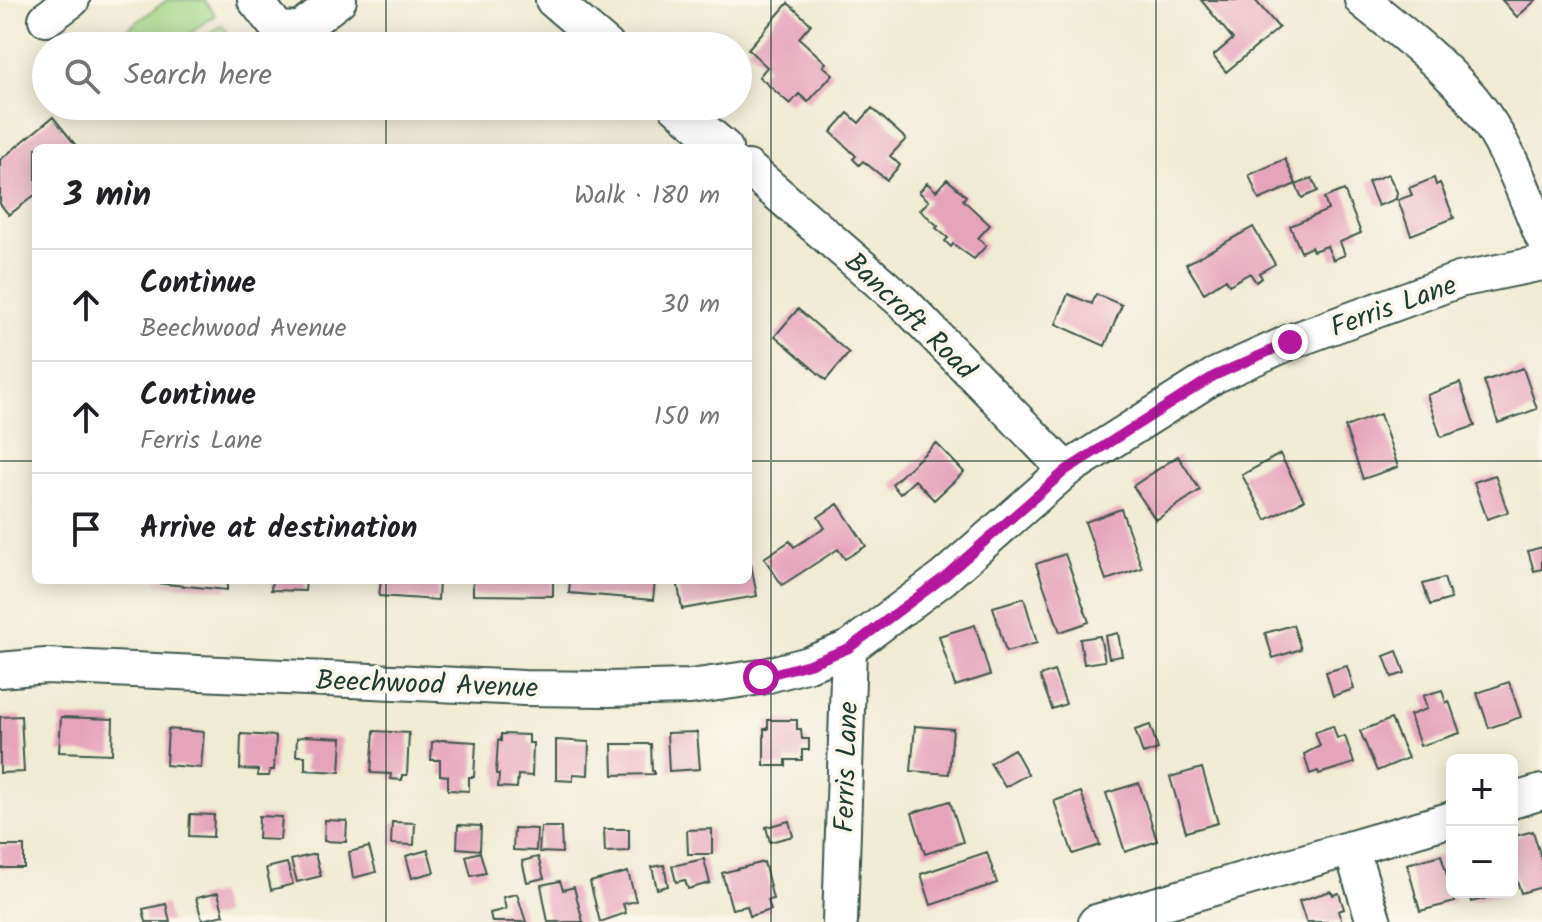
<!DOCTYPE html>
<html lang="en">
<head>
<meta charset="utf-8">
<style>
  :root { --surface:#fff; --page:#f2f2f2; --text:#202124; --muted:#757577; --line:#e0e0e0 }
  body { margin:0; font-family:Kalam,sans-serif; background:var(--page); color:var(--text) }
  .controls { position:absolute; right:24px; bottom:24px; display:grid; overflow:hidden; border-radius:12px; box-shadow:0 4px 20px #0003 }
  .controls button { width:72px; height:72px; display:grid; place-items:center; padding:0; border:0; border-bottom:2px solid var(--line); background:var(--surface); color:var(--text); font:40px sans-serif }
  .stop { position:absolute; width:24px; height:24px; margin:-18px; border:6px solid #b5179e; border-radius:50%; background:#fff }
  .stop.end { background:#b5179e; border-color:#fff; box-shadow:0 2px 8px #0008 }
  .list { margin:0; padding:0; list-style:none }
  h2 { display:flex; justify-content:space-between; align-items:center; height:104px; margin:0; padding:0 32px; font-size:34px }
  h2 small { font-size:26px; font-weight:400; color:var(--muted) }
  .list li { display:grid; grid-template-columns:52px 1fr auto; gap:24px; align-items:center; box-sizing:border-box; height:112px; padding:0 32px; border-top:2px solid var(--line) }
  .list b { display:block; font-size:30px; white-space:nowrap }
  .list p { margin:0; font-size:26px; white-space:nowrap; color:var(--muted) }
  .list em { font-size:26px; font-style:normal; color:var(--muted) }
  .icon { flex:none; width:44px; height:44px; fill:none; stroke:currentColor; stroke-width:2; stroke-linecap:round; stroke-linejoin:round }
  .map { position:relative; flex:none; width:1542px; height:922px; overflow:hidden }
  .search { position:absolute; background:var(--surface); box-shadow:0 4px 20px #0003; left:32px; top:32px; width:720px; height:88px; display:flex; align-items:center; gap:20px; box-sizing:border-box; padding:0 28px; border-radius:44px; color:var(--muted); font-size:30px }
  .panel { position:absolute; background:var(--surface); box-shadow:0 4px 20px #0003; left:32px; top:144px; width:720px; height:440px; border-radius:12px }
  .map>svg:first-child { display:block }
  .green { fill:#a1d687; stroke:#608a5e; stroke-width:2 }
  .building { fill:#e6a4bb }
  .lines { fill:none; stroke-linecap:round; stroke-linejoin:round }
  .minor-casing { stroke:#3e574c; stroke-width:38 }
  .minor { stroke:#fff; stroke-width:34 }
  .route { stroke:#b5179e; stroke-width:10 }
  .grid { fill:none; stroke:#1f3d34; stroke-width:2; stroke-opacity:0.55 }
  .labels { text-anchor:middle; stroke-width:8; stroke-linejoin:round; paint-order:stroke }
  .street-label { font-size:28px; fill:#1f3d34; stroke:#fbf7ec }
</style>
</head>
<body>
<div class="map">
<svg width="1542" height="922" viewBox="0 0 1542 922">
  <rect width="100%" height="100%" fill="#fbf7ec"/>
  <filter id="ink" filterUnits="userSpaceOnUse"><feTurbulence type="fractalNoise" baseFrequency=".0125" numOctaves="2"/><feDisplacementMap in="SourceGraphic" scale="16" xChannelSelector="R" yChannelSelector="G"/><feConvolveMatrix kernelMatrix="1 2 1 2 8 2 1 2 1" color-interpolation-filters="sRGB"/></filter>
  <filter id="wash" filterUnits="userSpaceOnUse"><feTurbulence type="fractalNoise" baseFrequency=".006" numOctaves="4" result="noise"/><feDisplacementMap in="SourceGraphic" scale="32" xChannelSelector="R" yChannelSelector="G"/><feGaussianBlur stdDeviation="1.8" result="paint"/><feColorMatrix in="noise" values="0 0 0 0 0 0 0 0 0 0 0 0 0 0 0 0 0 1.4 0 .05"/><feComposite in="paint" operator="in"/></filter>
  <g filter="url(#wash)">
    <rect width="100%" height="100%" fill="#f0ebd3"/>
    <path class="green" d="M 167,0 L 204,0 L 215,15 L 173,46 L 130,46 L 121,34 Z
      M 222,25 L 237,46 L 192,46 Z"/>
    <g id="blocks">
      <path class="building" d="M 1201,0 L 1255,0 L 1279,28 L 1226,72 L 1213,56 L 1233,39 Z
        M 1502,0 L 1536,0 L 1517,17 Z
        M 788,3 L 811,24 L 799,38 L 826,63 L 823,66 L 833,74 L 808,102 L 799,94 L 790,104 L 759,77 L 767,67 L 748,49 Z
        M 872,108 L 906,139 L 890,156 L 900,165 L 887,180 L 863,161 L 859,165 L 853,159 L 856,156 L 831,132 L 848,113 L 859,123 Z
        M 53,117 L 78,148 L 36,148 L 36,194 L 9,215 L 0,204 L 0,160 Z
        M 1285,159 L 1296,184 L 1259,200 L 1249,175 Z
        M 1388,174 L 1397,192 L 1396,199 L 1378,206 L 1368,182 Z
        M 1312,178 L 1318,191 L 1302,198 L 1296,185 Z
        M 1434,178 L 1436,185 L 1440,183 L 1454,218 L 1411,235 L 1398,200 L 1412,195 L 1409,188 Z
        M 947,179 L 966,196 L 963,200 L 990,225 L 978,238 L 986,246 L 974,259 L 953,244 L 951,247 L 945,241 L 948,238 L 936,228 L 938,226 L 920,210 L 929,201 L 919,192 L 927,183 L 936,191 Z
        M 1344,190 L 1361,233 L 1340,242 L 1345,255 L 1333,260 L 1327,246 L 1313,251 L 1311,247 L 1301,252 L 1290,226 L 1328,210 L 1324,198 Z
        M 1253,227 L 1275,264 L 1259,273 L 1262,278 L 1256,282 L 1250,273 L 1229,285 L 1226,279 L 1204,293 L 1186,264 Z
        M 1068,294 L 1092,304 L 1096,294 L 1122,305 L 1105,346 L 1056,324 Z
        M 798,309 L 849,353 L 826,380 L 775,336 Z
        M 1523,368 L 1537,409 L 1498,423 L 1484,381 Z
        M 1460,383 L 1475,426 L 1441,437 L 1427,395 Z
        M 1380,414 L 1398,467 L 1363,479 L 1345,427 Z
        M 936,443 L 964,472 L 934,500 L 915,480 L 900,494 L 892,484 Z
        M 1280,454 L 1304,500 L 1266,520 L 1242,475 Z
        M 1178,456 L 1200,490 L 1156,520 L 1133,486 Z
        M 1495,475 L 1508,512 L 1487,519 L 1474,482 Z
        M 838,504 L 866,546 L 845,559 L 838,549 L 782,585 L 764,558 L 790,541 L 794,547 L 825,528 L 818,517 Z
        M 1121,509 L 1142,568 L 1106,580 L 1085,522 Z
        M 1542,547 L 1542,569 L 1534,571 L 1528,551 Z
        M 1065,554 L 1089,622 L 1060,632 L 1036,564 Z
        M 751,565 L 757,596 L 682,609 L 677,580 L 748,580 L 748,566 Z
        M 1444,578 L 1451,599 L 1430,605 L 1423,584 Z
        M 156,580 L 227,580 L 227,590 L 156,583 Z
        M 272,580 L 306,580 L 305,591 L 271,590 Z
        M 381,580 L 439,580 L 438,600 L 379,596 Z
        M 473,580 L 553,580 L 553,596 L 473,595 Z
        M 570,580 L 655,580 L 653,600 L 569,593 Z
        M 1024,598 L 1037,643 L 1006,652 L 993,607 Z
        M 975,625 L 990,675 L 955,686 L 939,636 Z
        M 1293,625 L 1301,649 L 1273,658 L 1265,633 Z
        M 1118,633 L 1122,656 L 1109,658 L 1105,636 Z
        M 1100,636 L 1105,661 L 1084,664 L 1080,639 Z
        M 1397,651 L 1405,673 L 1392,677 L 1384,656 Z
        M 1347,666 L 1354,689 L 1333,696 L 1326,672 Z
        M 1054,671 L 1066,704 L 1052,709 L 1040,676 Z
        M 1509,682 L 1521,717 L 1489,728 L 1477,693 Z
        M 1442,690 L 1446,703 L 1449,701 L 1460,733 L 1420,746 L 1410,715 L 1427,709 L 1423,696 Z
        M 21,716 L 24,772 L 0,773 L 0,717 Z
        M 61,717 L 113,719 L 112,754 L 59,752 Z
        M 1391,719 L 1408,758 L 1377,771 L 1360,731 Z
        M 768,720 L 797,720 L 797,729 L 801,729 L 802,739 L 809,739 L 809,750 L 802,750 L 802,760 L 786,760 L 786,766 L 764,766 L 764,729 L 768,729 Z
        M 1150,725 L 1158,749 L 1143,754 L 1135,730 Z
        M 915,726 L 953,729 L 949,774 L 911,771 Z
        M 1333,726 L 1337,738 L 1345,736 L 1354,763 L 1319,774 L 1318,771 L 1310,774 L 1304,754 L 1320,746 L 1315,732 Z
        M 168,729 L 204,732 L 201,768 L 166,765 Z
        M 374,731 L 409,733 L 407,775 L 402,775 L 402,780 L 390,779 L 391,774 L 371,773 Z
        M 697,732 L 700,769 L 669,771 L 667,733 Z
        M 241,734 L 276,736 L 274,770 L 270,770 L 269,776 L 258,776 L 258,770 L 240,769 Z
        M 501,734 L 529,735 L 529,743 L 533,743 L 532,776 L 518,775 L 517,788 L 498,787 L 499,774 L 496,774 L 498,740 L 501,741 Z
        M 306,736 L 342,738 L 340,772 L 305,770 L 305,756 L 296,756 L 297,738 Z
        M 442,740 L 476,742 L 474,777 L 469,777 L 469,791 L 448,790 L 448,776 L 440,775 L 440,760 L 431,760 L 432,742 Z
        M 556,740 L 589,742 L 588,775 L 573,774 L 573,781 L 556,780 Z
        M 612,744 L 651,744 L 652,771 L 654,771 L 654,774 L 613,775 Z
        M 1014,749 L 1028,774 L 1005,787 L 990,763 Z
        M 1202,768 L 1218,823 L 1186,832 L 1170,777 Z
        M 1139,783 L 1157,841 L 1125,852 L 1106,793 Z
        M 1081,792 L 1100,845 L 1073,854 L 1054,801 Z
        M 950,801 L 963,842 L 925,854 L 912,813 Z
        M 190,814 L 214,815 L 213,837 L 189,836 Z
        M 259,816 L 282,817 L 280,840 L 258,839 Z
        M 325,820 L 347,821 L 346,842 L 324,841 Z
        M 789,821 L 793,836 L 770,842 L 766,827 Z
        M 392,822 L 415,823 L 414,845 L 391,844 Z
        M 458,825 L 481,826 L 480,850 L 457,848 Z
        M 541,827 L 561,827 L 562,853 L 539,852 Z
        M 514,828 L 537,829 L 536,851 L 513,850 Z
        M 604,829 L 629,829 L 629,851 L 605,852 Z
        M 712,829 L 712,854 L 688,854 L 687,830 Z
        M 1533,831 L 1542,861 L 1542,887 L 1521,893 L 1512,865 L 1512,837 Z
        M 0,846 L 24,846 L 24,868 L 0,868 Z
        M 369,847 L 376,872 L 353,878 L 349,852 Z
        M 428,850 L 434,872 L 412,878 L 406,856 Z
        M 480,852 L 486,873 L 471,876 L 466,856 Z
        M 987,852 L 997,883 L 931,905 L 921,874 Z
        M 315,854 L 321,876 L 297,882 L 291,860 Z
        M 1441,855 L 1455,902 L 1420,911 L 1407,864 Z
        M 538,857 L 544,878 L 527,882 L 522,861 Z
        M 704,859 L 710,883 L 688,889 L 685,880 L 676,882 L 672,866 Z
        M 764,862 L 773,899 L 768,900 L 771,910 L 750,916 L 747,906 L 732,909 L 722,873 Z
        M 287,863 L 293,884 L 271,890 L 266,868 Z
        M 664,865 L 668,886 L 657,889 L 652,867 Z
        M 628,872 L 636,901 L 623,904 L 626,913 L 600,922 L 590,882 Z
        M 560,881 L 563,890 L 574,887 L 583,922 L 548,922 L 541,885 Z
        M 1331,891 L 1333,895 L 1339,893 L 1344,909 L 1338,911 L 1342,922 L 1306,922 L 1299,901 Z
        M 1469,892 L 1496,892 L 1497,895 L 1472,902 Z
        M 218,893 L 224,915 L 202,920 L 196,898 Z
        M 517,894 L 526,922 L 492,922 L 490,913 L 506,909 L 503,897 Z
        M 166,904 L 170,922 L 146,922 L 143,909 Z"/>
    </g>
  </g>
  <g filter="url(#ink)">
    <use href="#blocks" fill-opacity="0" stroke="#3e574c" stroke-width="2"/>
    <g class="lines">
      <defs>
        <path id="minor" d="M 255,0 L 279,30 L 301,29 L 339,0
          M 553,0 L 607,46
          M 1362,0 C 1400,31 1440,61 1472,99 C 1505,139 1523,189 1542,236
          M 46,19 L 72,0
          M 676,106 L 725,148
          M 748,168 L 905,304 L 1066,470
          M 0,670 L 46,666 L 524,688 L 607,689 L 690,687 L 761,677 L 809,664 L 849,648 L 943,578 L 1066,470 L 1214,376 L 1290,342 L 1459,280 L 1542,263
          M 1512,801 L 1542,792
          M 1351,848 L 1374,922
          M 840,922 L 849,648
          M 1096,922 L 1452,819"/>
      </defs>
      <use href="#minor" class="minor-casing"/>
      <use href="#minor" class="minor"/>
    </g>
  </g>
  <g class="lines" filter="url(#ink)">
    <path class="route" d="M 761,677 L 809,664 L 849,648 L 943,578 L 1066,470 L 1214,376 L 1290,342"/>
  </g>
  <path class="grid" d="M 386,0 L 386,46M 771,0 L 771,922M 1156,0 L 1156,922M 386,106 L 386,148M 0,461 L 36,461M 748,461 L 1542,461M 386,580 L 386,922"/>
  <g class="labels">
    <g class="street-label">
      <text transform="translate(1393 305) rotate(-20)" y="10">Ferris Lane</text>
      <text transform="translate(911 315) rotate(44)" y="10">Bancroft Road</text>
      <text transform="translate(427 683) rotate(2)" y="10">Beechwood Avenue</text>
      <text transform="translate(845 767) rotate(-88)" y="10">Ferris Lane</text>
    </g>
  </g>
</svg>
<div class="controls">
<button>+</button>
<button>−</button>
</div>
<div class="stop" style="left:761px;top:677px"></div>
<div class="stop end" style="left:1290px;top:342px"></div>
<div class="search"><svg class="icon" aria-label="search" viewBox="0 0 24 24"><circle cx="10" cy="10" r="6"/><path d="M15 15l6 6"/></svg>Search here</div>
<section class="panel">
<h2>3 min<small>Walk · 180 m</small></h2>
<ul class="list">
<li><svg class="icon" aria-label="ahead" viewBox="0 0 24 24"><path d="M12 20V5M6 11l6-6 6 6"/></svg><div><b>Continue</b><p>Beechwood Avenue</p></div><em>30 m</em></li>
<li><svg class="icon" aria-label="ahead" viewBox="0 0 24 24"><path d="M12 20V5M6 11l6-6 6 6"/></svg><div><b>Continue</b><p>Ferris Lane</p></div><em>150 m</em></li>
<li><svg class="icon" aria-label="arrive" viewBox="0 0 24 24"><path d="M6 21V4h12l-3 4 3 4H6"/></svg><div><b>Arrive at destination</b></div></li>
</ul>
</section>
</div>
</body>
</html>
